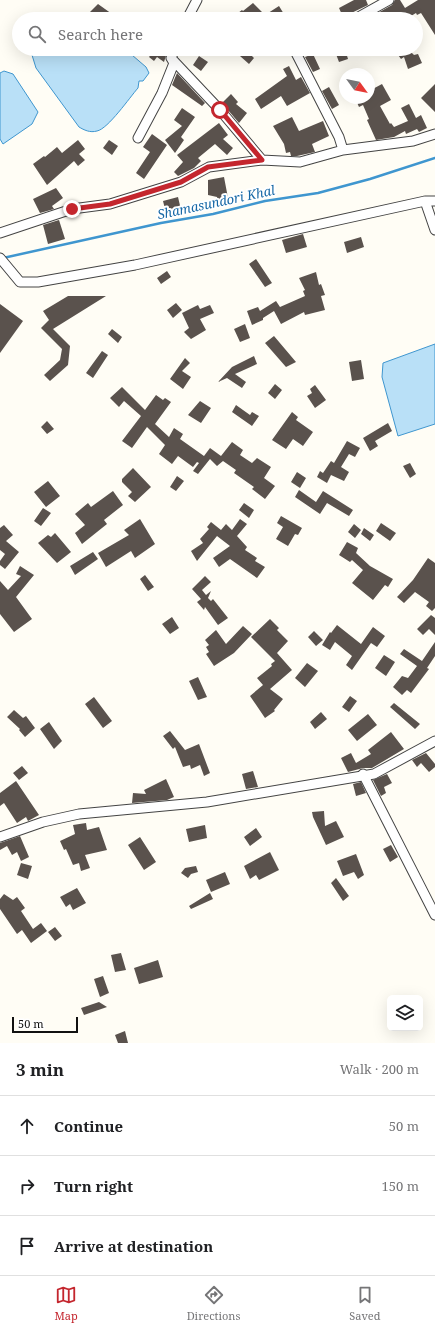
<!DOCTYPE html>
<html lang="en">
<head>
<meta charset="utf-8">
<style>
  :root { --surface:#fff; --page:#f6f6f6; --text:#202124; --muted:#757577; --line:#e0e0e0; --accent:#c4262e }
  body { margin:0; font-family:"Noto Serif",serif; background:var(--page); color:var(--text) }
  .controls { position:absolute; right:12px; bottom:12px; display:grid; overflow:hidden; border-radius:6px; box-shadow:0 4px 16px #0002 }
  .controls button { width:36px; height:36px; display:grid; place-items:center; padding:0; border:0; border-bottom:1px solid var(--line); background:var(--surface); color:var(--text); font:20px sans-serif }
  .compass { position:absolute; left:339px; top:68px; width:36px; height:36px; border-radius:50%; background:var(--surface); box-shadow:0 4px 16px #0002; rotate:123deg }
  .scale { position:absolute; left:12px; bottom:10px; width:66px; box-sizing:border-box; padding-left:4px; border:2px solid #111; border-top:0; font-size:11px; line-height:14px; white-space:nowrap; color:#111; -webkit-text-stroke:3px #fff; paint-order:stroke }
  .stop { position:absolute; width:12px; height:12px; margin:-9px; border:3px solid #c4262e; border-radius:50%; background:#fff }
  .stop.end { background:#c4262e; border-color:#fff; box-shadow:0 1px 4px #0008 }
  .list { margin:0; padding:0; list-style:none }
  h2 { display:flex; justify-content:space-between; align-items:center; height:52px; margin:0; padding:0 16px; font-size:17px }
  h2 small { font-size:13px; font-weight:400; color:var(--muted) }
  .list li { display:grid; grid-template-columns:26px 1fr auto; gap:12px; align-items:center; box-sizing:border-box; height:60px; padding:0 16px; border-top:1px solid var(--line) }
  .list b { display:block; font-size:15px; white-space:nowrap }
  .list em { font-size:13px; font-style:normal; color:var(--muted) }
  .icon { flex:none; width:22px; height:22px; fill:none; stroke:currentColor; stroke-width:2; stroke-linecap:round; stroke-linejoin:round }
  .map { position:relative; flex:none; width:435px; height:1043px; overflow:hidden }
  .search { position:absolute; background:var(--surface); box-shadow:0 4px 16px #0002; left:12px; right:12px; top:12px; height:44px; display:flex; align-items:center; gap:10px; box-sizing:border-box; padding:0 14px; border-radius:22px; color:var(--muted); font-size:15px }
  .sheet { height:232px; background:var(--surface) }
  nav { display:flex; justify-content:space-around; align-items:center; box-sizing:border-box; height:56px; border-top:1px solid var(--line); background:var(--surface); font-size:11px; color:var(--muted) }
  nav a { display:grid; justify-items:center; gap:2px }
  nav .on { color:var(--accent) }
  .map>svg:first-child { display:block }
  .water { fill:#b9e0f7; stroke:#3f96cf }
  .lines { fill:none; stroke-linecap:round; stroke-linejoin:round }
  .stream { stroke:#3f96cf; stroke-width:2.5 }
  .building { fill:#5a524d }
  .minor-casing { stroke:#444; stroke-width:11 }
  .minor { stroke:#fff; stroke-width:9 }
  .route { stroke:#c4262e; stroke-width:5 }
  .labels { text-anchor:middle; stroke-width:4; stroke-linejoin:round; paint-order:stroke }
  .water-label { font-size:13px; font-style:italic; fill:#1768a6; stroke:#fff }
</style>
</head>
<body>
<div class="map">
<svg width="435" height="1043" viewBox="0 0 435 1043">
  <rect width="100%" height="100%" fill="#fffdf5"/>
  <path class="water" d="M 37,49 L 125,49 L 146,67 L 149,73 L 143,81 L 139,81 L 138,88 C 130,97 108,129 97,131 C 90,133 84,130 79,127 L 36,68 L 32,55 Z
    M 4,71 L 13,74 L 38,112 L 32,124 L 3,144 L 0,139 L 0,73 Z
    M 435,344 L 435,424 L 398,436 L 382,377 L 383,363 Z"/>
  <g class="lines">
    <path class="stream" d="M 3,258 L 161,223 L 213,214 L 265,201 L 318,193 L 370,179 L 435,158"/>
  </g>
  <path class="building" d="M 354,0 L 366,0 L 368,5 L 343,17 L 339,8 Z
    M 395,0 L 400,0 L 405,8 L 418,0 L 435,0 L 435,35 L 421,13 L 417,15 L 416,13 L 406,19 L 367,19 L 392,5 Z
    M 253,3 L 265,15 L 279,6 L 287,19 L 230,19 L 242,10 L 243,11 Z
    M 98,4 L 112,14 L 108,19 L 97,19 L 90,12 Z
    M 147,49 L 168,49 L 164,62 L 157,57 L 154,61 L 149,57 L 152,53 Z
    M 238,49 L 257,49 L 251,55 L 254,58 L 249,64 L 240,56 L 242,54 Z
    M 334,49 L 345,49 L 348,59 L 339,62 Z
    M 399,49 L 415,49 L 411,52 L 414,55 L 418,54 L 422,63 L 408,69 L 404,57 L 401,59 L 396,52 Z
    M 313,54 L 320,69 L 313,72 L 305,57 Z
    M 199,56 L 208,62 L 201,71 L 193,65 Z
    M 289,66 L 296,80 L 301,77 L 310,93 L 287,106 L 281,96 L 261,109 L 255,99 L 287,76 L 283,69 Z
    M 177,73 L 205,103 L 202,106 L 172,85 Z
    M 382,84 L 391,100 L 380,106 L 390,124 L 391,123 L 394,127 L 408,121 L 401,108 L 409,104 L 416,118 L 421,115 L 427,128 L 419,132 L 417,129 L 406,134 L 405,131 L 394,137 L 376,140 L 367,120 L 369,119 L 363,105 L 359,107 L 355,98 L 369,98 L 369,91 Z
    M 435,84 L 435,112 L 421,98 Z
    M 329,87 L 339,105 L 332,109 L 322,91 Z
    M 231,94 L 238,102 L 236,104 L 247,113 L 239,123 L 222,103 Z
    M 182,108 L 195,117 L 181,137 L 184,140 L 175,153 L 165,140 L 182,126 L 174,120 Z
    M 292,117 L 299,131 L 323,121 L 329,136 L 312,144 L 315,152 L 297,156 L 291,156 L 290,152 L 286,153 L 284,144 L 273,126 Z
    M 219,123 L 228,135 L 223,139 L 233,148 L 227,155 L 215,144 L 198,158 L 201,161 L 194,168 L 178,176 L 174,172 L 183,162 L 177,155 Z
    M 152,134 L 167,145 L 144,179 L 136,173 L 150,152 L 143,147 Z
    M 78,140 L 85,149 L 79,154 L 85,160 L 78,166 L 74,161 L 47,185 L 33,164 L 44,156 L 45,157 L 57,147 L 62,153 Z
    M 109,140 L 118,146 L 112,155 L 103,148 Z
    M 224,177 L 228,198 L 217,200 L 217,197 L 208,195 L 208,180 Z
    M 56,188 L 63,198 L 52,206 L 54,209 L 40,213 L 33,199 Z
    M 178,197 L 182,214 L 167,217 L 163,201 Z
    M 59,220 L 65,239 L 48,244 L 43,225 Z
    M 303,234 L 307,247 L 286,253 L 282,240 Z
    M 361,237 L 364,247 L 347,253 L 344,242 Z
    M 256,259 L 272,283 L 265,287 L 249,264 Z
    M 167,271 L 171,277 L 161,284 L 157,278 Z
    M 316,272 L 319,285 L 321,284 L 325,295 L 321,296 L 325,310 L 305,315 L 304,312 L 281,324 L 274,311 L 263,318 L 263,320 L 252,325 L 247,311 L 258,307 L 260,311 L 276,301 L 280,307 L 305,296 L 303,291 L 305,290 L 299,278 Z
    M 68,296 L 106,296 L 53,329 L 70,346 L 68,365 L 50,381 L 44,375 L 60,360 L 62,349 L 41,328 L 49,320 L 43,311 Z
    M 176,303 L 182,310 L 173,318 L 167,310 Z
    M 0,304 L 23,321 L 0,353 Z
    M 198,305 L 200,309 L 210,305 L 214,313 L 200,319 L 206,330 L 191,339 L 184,332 L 189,328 L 182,313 Z
    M 245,324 L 250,338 L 240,342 L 234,329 Z
    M 112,329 L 122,337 L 118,343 L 108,334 Z
    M 274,336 L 296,362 L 286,367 L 265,343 Z
    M 102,351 L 108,355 L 93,378 L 86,373 Z
    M 254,356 L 257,364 L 235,374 L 246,382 L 242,388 L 227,378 L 218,382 L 232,367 Z
    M 185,358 L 190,363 L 182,371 L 191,377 L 183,389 L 170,379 Z
    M 361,360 L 364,379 L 352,381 L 349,362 Z
    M 275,384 L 282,390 L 275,399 L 268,393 Z
    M 315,385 L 326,400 L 315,408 L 307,396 L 312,393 L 310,389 Z
    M 122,387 L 145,410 L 156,395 L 163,400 L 165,398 L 171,402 L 155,424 L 169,437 L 174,428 L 183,434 L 180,439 L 204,456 L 210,448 L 221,456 L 232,442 L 243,450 L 240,455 L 252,463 L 257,458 L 271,467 L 264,478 L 275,486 L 265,499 L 252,489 L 254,487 L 234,473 L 236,470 L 223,461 L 217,466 L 210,459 L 198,474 L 193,471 L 199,463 L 197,462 L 193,467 L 178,456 L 172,464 L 159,454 L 165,445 L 147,427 L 132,448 L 122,441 L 141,416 L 124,401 L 119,407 L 110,398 Z
    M 200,401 L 211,408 L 201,423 L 188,415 Z
    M 236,405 L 250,415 L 252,412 L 259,416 L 252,426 L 232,412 Z
    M 292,412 L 298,417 L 296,420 L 313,432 L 303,446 L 293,439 L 286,449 L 272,440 Z
    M 47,421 L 54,429 L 47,434 L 41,427 Z
    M 388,423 L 392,431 L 375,441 L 378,446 L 370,451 L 363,438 Z
    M 347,441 L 360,448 L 355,457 L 349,454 L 341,467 L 349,472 L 344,481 L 331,475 L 327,483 L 317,477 L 320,471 L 323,473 L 331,461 L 334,463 Z
    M 410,463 L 416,474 L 410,478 L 403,466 Z
    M 133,468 L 151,487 L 135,502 L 128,496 L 132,492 L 122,482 L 122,479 Z
    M 297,472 L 306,478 L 300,488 L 291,482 Z
    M 177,476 L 184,481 L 176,491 L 170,487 Z
    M 48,481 L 60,496 L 46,507 L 34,492 Z
    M 299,490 L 316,502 L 323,491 L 353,510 L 349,516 L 327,503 L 320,514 L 295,497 Z
    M 113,491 L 123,505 L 104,520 L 107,524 L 82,544 L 75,533 L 85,525 L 75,514 L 88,503 L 91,507 Z
    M 244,503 L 254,510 L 249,518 L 239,510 Z
    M 43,508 L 51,513 L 41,526 L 34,521 Z
    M 281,516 L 302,528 L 298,535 L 295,534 L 288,546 L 276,539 L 283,527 L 277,523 Z
    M 140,519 L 155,544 L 135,558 L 131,551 L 106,567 L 98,553 L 129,535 L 124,530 Z
    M 240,519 L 247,524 L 237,536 L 247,547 L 245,550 L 257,558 L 255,561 L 265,567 L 257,578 L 230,559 L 219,567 L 213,558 L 230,546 L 217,536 L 197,561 L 191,551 L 203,543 L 200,539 L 209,529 L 207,527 L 211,522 L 221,530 L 226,524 L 232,530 Z
    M 381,523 L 396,533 L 390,541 L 376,531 Z
    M 354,524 L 361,530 L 355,538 L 348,532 Z
    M 4,525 L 13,535 L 6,541 L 19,552 L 5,569 L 0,565 L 0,561 L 5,554 L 0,550 L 0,528 Z
    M 364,528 L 374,535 L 370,541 L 361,534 Z
    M 55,533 L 71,552 L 57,563 L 38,543 L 48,535 L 51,537 Z
    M 347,542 L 358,548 L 356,553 L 370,566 L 393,579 L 388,587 L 385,585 L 373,600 L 352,583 L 363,570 L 352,560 L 350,562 L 339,555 Z
    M 93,552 L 98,559 L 75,575 L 70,566 Z
    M 428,558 L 435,563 L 435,608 L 432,611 L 426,606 L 429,602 L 415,592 L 404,603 L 397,597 L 413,580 Z
    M 20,566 L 34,575 L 16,597 L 32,619 L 14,632 L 0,614 L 0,581 L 8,590 L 21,576 L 16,574 Z
    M 145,575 L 154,587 L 148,591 L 140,579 Z
    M 205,576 L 211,582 L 202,590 L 206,595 L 211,591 L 208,598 L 211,601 L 213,599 L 228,618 L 218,625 L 205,607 L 204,610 L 197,602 L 201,599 L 192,589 Z
    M 431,615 L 435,618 L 435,635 L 429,629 L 423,635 L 417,629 Z
    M 172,617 L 179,628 L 170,634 L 162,624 Z
    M 270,619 L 279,628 L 277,630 L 288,641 L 277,653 L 292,670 L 270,689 L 283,699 L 274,710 L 275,711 L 265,718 L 250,696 L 263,685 L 257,678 L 272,666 L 271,664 L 275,661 L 251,637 Z
    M 337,625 L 361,644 L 373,627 L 385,636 L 377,647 L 371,643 L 352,670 L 346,665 L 352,656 L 335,642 L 330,650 L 322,645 L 330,632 L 331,633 Z
    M 243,626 L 252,634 L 234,653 L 214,666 L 206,654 L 209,652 L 206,647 L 209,645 L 205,640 L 216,630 L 226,644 Z
    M 314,631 L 323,640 L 316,646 L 308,637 Z
    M 435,642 L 435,656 L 427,668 L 429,669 L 411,693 L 407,690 L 402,695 L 393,687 L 402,676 L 408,678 L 417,666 L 400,654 L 404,649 L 422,661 Z
    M 384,655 L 395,662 L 386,676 L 375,668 Z
    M 307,663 L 318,671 L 305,687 L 295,678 Z
    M 198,677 L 207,697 L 198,700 L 189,681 Z
    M 350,696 L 357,701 L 349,712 L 342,707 Z
    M 94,697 L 112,721 L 103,728 L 85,704 Z
    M 394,703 L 420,724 L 415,729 L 390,707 Z
    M 14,710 L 23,718 L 26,716 L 35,728 L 25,737 L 19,730 L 20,729 L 7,717 Z
    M 321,712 L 327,719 L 315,729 L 310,722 Z
    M 368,714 L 377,725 L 357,741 L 348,730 Z
    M 49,722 L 62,741 L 54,749 L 40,729 Z
    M 170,731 L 185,750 L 199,744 L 210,773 L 204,776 L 200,765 L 191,769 L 190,765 L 183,767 L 175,747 L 173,749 L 163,736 Z
    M 391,732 L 404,749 L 372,768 L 363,768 L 348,772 L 341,758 L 351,753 L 356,763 L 371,754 L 368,750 Z
    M 426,753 L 435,764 L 435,767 L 429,772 L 421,763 L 417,767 L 412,760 Z
    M 22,766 L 28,773 L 19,780 L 13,773 Z
    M 253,771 L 258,787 L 246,789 L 242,774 Z
    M 387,774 L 392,783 L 384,787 L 386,793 L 381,796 L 373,780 Z
    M 166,779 L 174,797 L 167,800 L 132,803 L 133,793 L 146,794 L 144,790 Z
    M 16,781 L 39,815 L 28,821 L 26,817 L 17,823 L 4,803 L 0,806 L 0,793 Z
    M 361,782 L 366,793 L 356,796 L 353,784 Z
    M 324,811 L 325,826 L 336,821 L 344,837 L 326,845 L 313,817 L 312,812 Z
    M 86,823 L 87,830 L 99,827 L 107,850 L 85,855 L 90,868 L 81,871 L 79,863 L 73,865 L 66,849 L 64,850 L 60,841 L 75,834 L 73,825 Z
    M 205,825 L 207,838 L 189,842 L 186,829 Z
    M 256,828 L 262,837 L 250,846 L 244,837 Z
    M 20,836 L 29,857 L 21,861 L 17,852 L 12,855 L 7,846 L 0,850 L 0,843 Z
    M 140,837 L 156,862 L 144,870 L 128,845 Z
    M 391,845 L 398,857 L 390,862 L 383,849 Z
    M 270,852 L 279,870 L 259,880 L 256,875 L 250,879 L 244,866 Z
    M 356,854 L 364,875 L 358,879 L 354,872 L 343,876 L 337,861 Z
    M 21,863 L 32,866 L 28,879 L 17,875 Z
    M 196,866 L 198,872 L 191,874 L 188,878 L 181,873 L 185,868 Z
    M 225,872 L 230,884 L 211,892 L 206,880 Z
    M 336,878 L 349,896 L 343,901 L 331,883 Z
    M 77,888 L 86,903 L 73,910 L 70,904 L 66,907 L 60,897 Z
    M 210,893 L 213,899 L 191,909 L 189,906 Z
    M 4,894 L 13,900 L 17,897 L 25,908 L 21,911 L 33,929 L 41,923 L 47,931 L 31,943 L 22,930 L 17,934 L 0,909 L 0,899 Z
    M 55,927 L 62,936 L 55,941 L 48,932 Z
    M 121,953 L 126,970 L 115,972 L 111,955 Z
    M 158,960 L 163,977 L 139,984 L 134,968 Z
    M 103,976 L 109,993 L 100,997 L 94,979 Z
    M 99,1002 L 107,1007 L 84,1015 L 81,1008 Z
    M 125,1031 L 128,1043 L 118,1043 L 115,1035 Z"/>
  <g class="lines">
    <defs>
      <path id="minor" d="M 187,19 L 197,0
        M 355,19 L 389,0
        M 299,49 L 295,51 L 339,137 L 343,150
        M 171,58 L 220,110 L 262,160
        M 138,138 L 162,93 L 174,63 L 171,58 L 175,49
        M 425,201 L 435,230
        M 0,233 L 72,209 L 110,204 L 181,182 L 209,167 L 262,160 L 300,162 L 343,150 L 413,141 L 435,134
        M 0,258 L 20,282 L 38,282 L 135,265 L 425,201 L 435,201
        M 363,774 L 435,915
        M 0,837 L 43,822 L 79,814 L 207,802 L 374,774 L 435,741"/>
    </defs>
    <use href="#minor" class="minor-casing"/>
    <use href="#minor" class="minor"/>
  </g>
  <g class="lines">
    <path class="route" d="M 72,209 L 110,204 L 181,182 L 208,167 L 262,160 L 220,110"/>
  </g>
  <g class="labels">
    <g class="water-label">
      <text transform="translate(216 202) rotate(-12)" y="5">Shamasundori Khal</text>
    </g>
  </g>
</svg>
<div class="controls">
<button><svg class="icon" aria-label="layers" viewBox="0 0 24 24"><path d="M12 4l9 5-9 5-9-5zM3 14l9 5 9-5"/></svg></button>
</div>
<svg class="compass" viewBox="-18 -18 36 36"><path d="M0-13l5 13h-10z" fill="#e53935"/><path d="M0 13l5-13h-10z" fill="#757577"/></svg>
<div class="scale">50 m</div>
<div class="stop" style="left:220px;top:110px"></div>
<div class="stop end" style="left:72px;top:209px"></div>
<div class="search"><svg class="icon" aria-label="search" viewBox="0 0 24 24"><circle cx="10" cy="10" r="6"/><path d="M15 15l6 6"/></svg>Search here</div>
</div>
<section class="sheet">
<h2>3 min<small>Walk · 200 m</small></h2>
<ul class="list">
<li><svg class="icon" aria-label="ahead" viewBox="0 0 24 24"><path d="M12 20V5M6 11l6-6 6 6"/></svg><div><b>Continue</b></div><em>50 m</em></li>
<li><svg class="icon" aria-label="right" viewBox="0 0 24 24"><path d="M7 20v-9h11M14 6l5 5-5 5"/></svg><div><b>Turn right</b></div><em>150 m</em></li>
<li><svg class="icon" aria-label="arrive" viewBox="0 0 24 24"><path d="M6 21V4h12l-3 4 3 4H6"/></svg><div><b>Arrive at destination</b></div></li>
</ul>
</section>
<nav>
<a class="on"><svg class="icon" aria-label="map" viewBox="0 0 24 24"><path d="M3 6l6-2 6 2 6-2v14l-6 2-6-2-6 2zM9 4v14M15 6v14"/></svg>Map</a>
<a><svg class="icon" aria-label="directions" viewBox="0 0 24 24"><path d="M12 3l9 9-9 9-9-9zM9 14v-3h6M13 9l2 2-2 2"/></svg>Directions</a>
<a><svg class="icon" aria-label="saved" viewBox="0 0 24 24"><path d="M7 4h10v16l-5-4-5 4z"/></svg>Saved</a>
</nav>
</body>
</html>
